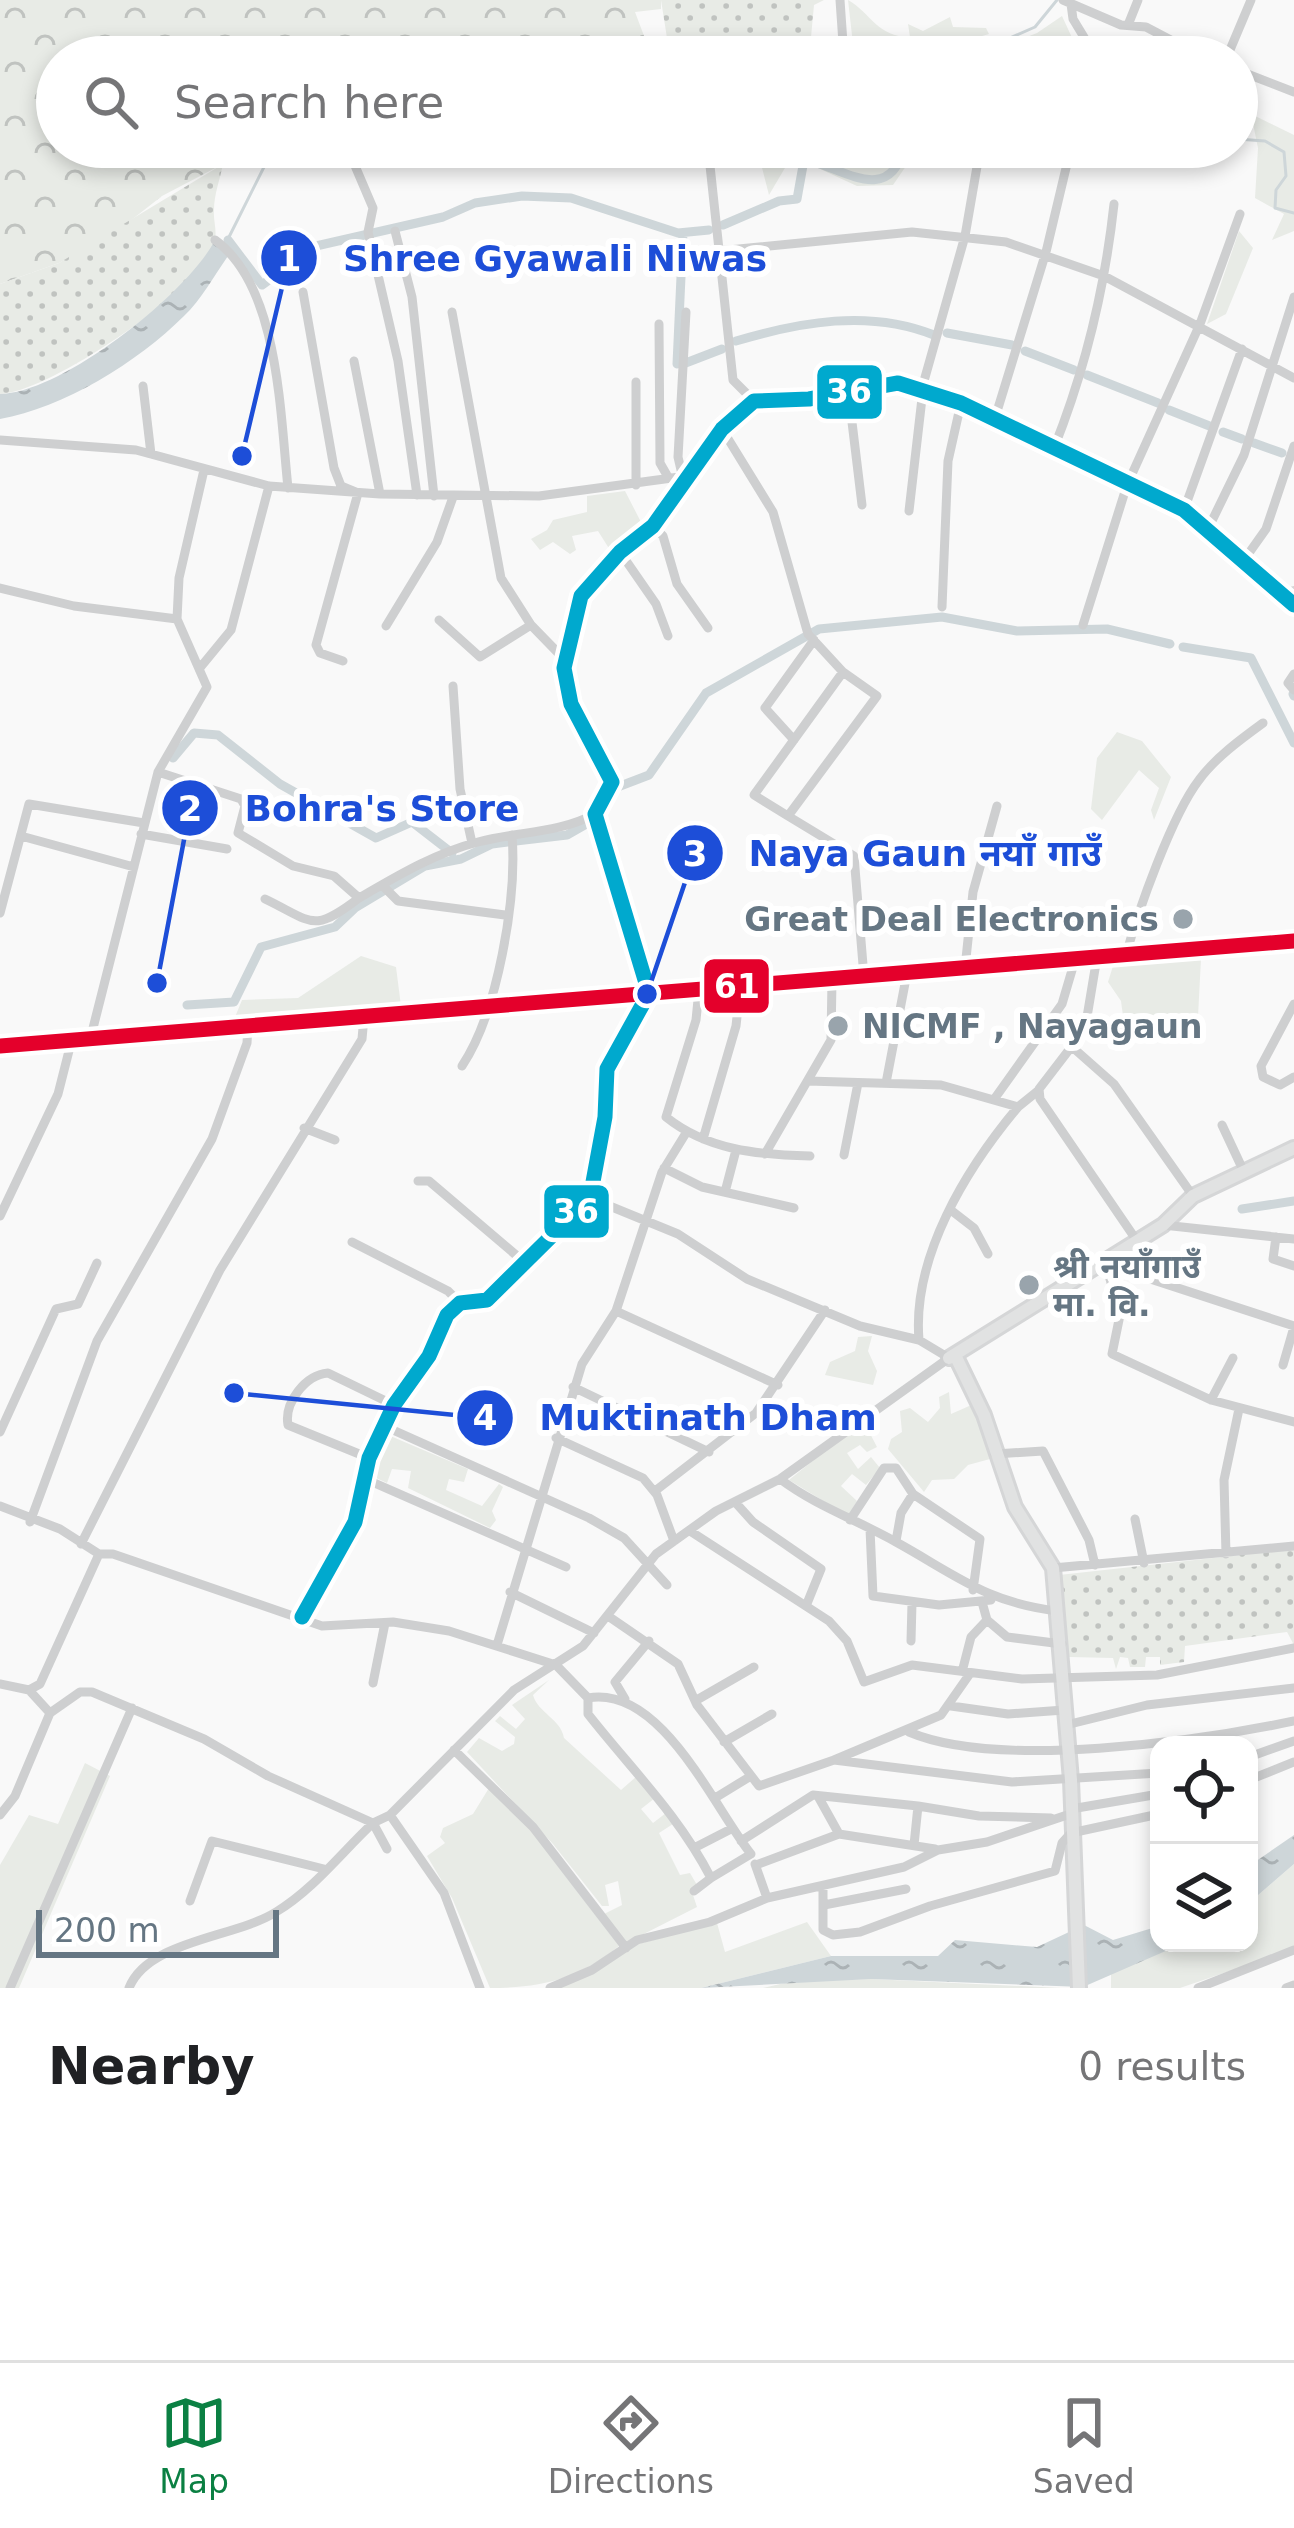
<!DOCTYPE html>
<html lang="en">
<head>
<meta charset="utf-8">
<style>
  :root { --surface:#fff; --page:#f2f2f2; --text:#202124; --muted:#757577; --line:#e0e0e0; --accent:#0b8043 }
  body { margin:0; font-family:"DejaVu Sans","Noto Sans Devanagari",sans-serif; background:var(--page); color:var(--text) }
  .controls { position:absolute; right:36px; bottom:36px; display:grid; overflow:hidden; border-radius:24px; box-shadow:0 6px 18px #0003 }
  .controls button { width:108px; height:108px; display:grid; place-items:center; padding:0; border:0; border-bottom:3px solid var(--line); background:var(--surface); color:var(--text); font:60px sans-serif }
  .scale { position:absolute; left:36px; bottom:30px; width:243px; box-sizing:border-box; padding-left:12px; border:6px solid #657683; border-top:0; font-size:33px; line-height:42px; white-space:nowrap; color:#657683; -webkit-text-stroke:9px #fff; paint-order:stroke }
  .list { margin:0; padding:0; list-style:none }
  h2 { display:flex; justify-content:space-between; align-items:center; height:156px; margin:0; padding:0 48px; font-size:51px }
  h2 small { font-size:39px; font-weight:400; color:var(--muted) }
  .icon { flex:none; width:66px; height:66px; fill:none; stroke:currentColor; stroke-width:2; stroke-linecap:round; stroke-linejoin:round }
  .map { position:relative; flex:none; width:1294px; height:1988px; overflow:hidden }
  .search { position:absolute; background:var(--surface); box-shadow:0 6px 18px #0003; left:36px; right:36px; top:36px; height:132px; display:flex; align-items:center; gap:30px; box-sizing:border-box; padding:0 42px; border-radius:66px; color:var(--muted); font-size:45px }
  .sheet { height:372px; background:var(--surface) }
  nav { display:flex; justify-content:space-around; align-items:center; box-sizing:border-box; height:168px; border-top:3px solid var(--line); background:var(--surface); font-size:33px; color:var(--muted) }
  nav a { display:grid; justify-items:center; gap:6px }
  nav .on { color:var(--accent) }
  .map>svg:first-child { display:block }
  .green { fill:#e8ebe6 }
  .forest { fill:url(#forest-crowns) }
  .park { fill:url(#park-dots) }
  .water { fill:url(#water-ripples) }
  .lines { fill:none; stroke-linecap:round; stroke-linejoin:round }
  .stream { stroke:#ced6d9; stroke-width:3 }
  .canal { stroke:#ced6d9; stroke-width:9 }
  .secondary-casing { stroke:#d5d6d7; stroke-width:18 }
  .highway-casing { stroke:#d5d6d6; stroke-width:22 }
  .street { stroke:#cecfd0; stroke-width:9 }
  .secondary { stroke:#e1e2e2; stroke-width:12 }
  .highway { stroke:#e1e2e2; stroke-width:16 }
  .bus-1-casing { stroke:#fff; stroke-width:24 }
  .bus-2-casing { stroke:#fff; stroke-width:24 }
  .bus-1 { stroke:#e4002b; stroke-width:15 }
  .bus-2 { stroke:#00a9ce; stroke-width:15 }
  .poi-dot { fill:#99a4ac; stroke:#fff; stroke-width:4.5 }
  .labels { text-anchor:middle; stroke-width:12; stroke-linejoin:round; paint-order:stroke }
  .poi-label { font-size:33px; font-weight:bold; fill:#657683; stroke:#fff; text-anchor:start }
  .leader { fill:none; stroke:#1d4ed8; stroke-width:4.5 }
  .callout-dot { fill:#1d4ed8; stroke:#fff; stroke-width:4.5 }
  .mark-label { font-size:36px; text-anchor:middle; font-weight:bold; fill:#fff }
  .callout-label { font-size:36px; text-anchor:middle; font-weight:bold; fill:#1d4ed8; stroke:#fff; stroke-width:12; stroke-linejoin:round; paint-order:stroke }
  .line-badge { stroke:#fff; stroke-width:4.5 }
  .badge-label { font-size:33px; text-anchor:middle; font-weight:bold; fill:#fff }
</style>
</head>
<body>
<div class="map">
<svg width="1294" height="1988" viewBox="0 0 1294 1988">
  <defs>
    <pattern id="forest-crowns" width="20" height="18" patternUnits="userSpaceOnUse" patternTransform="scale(3)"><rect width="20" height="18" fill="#e8ebe6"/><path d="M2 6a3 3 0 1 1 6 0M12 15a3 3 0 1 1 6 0" fill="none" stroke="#c0c3c0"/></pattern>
    <pattern id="park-dots" width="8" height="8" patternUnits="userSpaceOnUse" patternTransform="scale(3)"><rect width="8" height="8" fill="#e8ebe6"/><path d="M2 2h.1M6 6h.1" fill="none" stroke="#c0c3c0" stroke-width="1.8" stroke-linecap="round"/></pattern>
    <pattern id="water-ripples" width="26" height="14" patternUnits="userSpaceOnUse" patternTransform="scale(3)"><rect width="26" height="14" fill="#ced6d9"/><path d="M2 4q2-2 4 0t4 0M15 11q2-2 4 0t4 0" fill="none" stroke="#abb2b5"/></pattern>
  </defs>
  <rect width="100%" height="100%" fill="#f9f9f9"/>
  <path class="green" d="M 848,0 C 871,13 877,37 910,37 L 908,24 L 923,31 L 950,17 L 953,27 L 986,28 L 989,34 L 922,53 L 862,57 L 854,53 Z
    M 1062,16 L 1074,42 L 1065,57 L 975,57 L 1037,33 Z
    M 1251,114 L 1294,135 L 1294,231 L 1272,240 L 1284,214 L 1255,198 L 1258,148 Z
    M 478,147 L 605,147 C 561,159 520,168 478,147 Z
    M 764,147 L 915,147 L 915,153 L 893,185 L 857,186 L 792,156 L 769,195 L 759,156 Z
    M 1239,231 L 1253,248 L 1226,314 L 1207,324 Z
    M 625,491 L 642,524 L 610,550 L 598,531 L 572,536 L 576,550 L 570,554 L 553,542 L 540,550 L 531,539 L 547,530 L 553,520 L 587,512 L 587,496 Z
    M 1117,732 L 1142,741 L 1171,777 L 1154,820 L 1151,810 L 1159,788 L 1139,770 L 1102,820 L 1091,809 L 1097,758 Z
    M 361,956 L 396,967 L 401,1006 L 233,1022 L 242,1000 L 298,998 Z
    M 1201,959 L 1197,1036 L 1201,1044 L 1125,1031 L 1121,1001 L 1108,982 L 1113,966 Z
    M 872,1336 L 868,1351 L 877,1371 L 873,1385 L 825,1375 L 830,1362 L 855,1351 L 858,1337 Z
    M 949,1392 L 951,1414 L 976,1403 L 991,1446 L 990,1459 L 968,1465 L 954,1479 L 932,1480 L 924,1492 L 888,1449 L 891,1439 L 902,1432 L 900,1411 L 910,1408 L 928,1422 L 940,1408 L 939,1397 Z
    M 863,1420 L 877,1447 L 867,1452 L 860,1445 L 847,1453 L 858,1469 L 871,1457 L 880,1468 L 866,1485 L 852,1474 L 841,1486 L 857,1501 L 848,1516 L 789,1480 Z
    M 388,1435 L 468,1469 L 464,1482 L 449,1479 L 446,1490 L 482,1506 L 499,1484 L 503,1487 L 492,1511 L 496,1520 L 490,1528 L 408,1488 L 411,1471 L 392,1469 L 387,1483 L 372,1476 Z
    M 549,1680 L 533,1695 C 538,1713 561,1719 564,1738 L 621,1790 L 637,1776 L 655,1798 L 641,1809 L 653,1823 L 666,1813 L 673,1824 L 659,1833 L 680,1875 L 690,1873 L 697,1885 L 691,1889 L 697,1907 L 626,1943 L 604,1914 L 622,1905 L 618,1881 L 605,1885 L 609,1906 L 602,1906 L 553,1844 L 467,1752 L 479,1738 L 502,1751 L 514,1744 L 515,1737 L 495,1721 L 500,1716 L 516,1729 L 525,1719 L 512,1705 Z
    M 85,1763 L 110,1776 L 19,1988 L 0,1988 L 0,1865 L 29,1815 L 58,1824 Z
    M 489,1788 L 517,1812 L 619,1946 C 579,1979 541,1988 490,1988 L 452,1898 L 427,1856 L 445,1843 L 440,1837 L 443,1828 L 473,1814 Z
    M 1294,1864 L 1294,1949 L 1180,1988 L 1111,1988 L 1111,1973 L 1184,1943 L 1249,1943 L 1249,1903 Z
    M 807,1922 L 831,1956 L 701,1988 L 559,1988 L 638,1944 L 717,1923 L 725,1952 Z
    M 871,1979 L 1061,1988 L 763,1988 L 793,1981 Z"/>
  <path class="forest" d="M 0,0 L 661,0 L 661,9 L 635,12 L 652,57 L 57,57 L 57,147 L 237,147 L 223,164 L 162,196 L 116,232 L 59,263 L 0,284 Z"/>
  <path class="park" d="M 661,0 L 824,0 L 814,5 L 810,48 L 774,57 L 670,57 Z
    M 223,164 C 220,179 214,195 214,210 C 213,219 217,230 215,239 C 205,289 48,393 0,394 L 0,284 L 59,263 Z
    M 1294,1549 L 1294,1645 L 1287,1632 L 1185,1646 L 1184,1662 L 1160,1665 L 1160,1657 L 1146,1657 L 1145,1667 L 1130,1667 L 1128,1658 L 1120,1657 L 1116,1669 L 1113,1658 L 1069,1657 L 1059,1575 Z"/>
  <path class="water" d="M 214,242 L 228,256 C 214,276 201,300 184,316 C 138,362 63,408 0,419 L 0,394 C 62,393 185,295 214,242 Z
    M 1294,1835 L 1294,1864 L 1249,1903 L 1249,1866 Z
    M 1084,1925 L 1113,1940 L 1159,1926 L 1159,1943 L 1184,1943 L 1083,1987 L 871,1979 L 701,1988 L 831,1956 L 938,1956 L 955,1940 L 1037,1947 Z"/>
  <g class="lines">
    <path class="stream" d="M 967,57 L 1035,27 L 1057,0
      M 1237,139 L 1265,141 L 1284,152 L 1286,176 L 1276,190 L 1275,208 L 1294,213
      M 1105,147 L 1138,156 L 1181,147
      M 224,247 L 274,147"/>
    <path class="canal" d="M 723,225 L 779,201 L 797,199 L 804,160 C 836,163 889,210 904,147
      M 228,240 L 262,285 L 316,246 L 443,217 L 475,203 L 522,196 L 571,198 L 678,233 L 709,230
      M 947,333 L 1012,345
      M 736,341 C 800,322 869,309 934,335
      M 1025,351 L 1074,370
      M 677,364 L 683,233
      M 683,364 L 722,349
      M 1087,375 L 1158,403
      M 1169,410 L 1212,427
      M 1223,432 L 1242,439
      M 1254,443 L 1282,453
      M 1183,647 L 1251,658 L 1294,743
      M 1293,694 L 1294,696
      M 173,758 L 194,733 L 218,735 L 280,784 L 376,838 L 412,822 L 452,853
      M 187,1005 L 234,1002 L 261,947 L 335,927 L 355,908 L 425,866 L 461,859 L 492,844 L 567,835 L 602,815 L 615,788 L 649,775 L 706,693 L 819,629 L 942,617 L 1017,631 L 1107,629 L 1170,644
      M 1242,1209 L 1294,1201"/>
    <defs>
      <path id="secondary" d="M 1294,595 L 1294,605
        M 955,1355 L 984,1415 L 1015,1507 L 1053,1568 L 1071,1780 L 1079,1988
        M 949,1358 L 1163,1225 L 1193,1196 L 1294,1148"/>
      <path id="highway" d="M 0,1046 L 1294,941"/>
    </defs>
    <use href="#secondary" class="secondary-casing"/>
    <use href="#highway" class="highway-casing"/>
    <path class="street" d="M 1063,0 L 1121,25 L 1146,27 L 1203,57
      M 1071,4 L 1073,19 L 1096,57
      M 1128,25 L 1138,0
      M 824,57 L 843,43 L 840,0
      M 1227,57 L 1251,0
      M 1237,70 L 1294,92
      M 347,147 L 373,208 L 368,232 L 398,361 L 417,495
      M 708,147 L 733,380 L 754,401
      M 395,231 L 412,297 L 434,496
      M 215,240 C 279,286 280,413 288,488
      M 718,251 L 912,232 L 1006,242 L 1104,276 L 1294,378
      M 303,292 L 334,468 L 341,486 L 358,493 L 316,645 L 320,653 L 343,661
      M 452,312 L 501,578 L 531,625 L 566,661
      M 659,324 L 660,463 L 668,477
      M 354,361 L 380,494
      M 636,382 L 636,485
      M 143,386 L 151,454
      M 848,389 L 862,505
      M 995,418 L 1046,252 L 1071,147
      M 722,429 L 773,512 L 808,634 L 843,672 L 877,696 L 788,816 L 854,856 L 864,977
      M 0,440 L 136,450 L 269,486 L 380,494 L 539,496 L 694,475 L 681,470 L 678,457 L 686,312
      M 1054,448 C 1085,370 1105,287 1114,204
      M 1184,510 L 1242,349
      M 909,511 L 924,381 L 965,236 L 979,155
      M 653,526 L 663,536 L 677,584 L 708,628
      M 1207,531 L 1244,455 L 1294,297
      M 620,552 L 656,604 L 668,636
      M 1244,560 L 1266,529 L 1294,446
      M 0,588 L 74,606 L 177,619
      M 942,607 L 948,461 L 961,403
      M 439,620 L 480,657 L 531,625
      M 1083,625 L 1127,485 L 1200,324 L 1240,214
      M 386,626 L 437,542 L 453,497
      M 199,669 L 231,630 L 269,486
      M 1294,674 L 1288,683 L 1294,690
      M 453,686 L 460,789 L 472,843
      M 794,740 L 765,708 L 814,640
      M 158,772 L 241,799 L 245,806 L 238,833 L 293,866 L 334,876 L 359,898 C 397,876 435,853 478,842 C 519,831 557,834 595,814
      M 788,816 L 754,795 L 843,672
      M 141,834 L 227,849
      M 21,836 L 134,867
      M 382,885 L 398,901 L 505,915
      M 265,899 C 313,922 312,934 359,898
      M 0,913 L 29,804 L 144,823
      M 1126,955 C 1138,911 1172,815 1199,780 C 1215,758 1241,739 1263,723
      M 1097,957 L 1085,1029 L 1039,1089 L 1040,1099 L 1137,1241
      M 965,968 L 973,892 L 997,806
      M 699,990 L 696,1020 L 666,1117 C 707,1150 758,1155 810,1156
      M 1294,1004 L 1261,1066 L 1263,1077 L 1280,1085 L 1294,1077
      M 91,1036 L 158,772 L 207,687 L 177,619 L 179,578 L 204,470
      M 1071,1046 L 1114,1084 L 1193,1196
      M 462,1066 C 498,1012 517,898 512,835
      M 808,1081 L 941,1085 L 1018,1107 L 1039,1090
      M 886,1083 L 907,973
      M 995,1098 L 1062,1004 L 1075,960
      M 1222,1125 L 1244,1172
      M 304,1128 L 335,1140
      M 703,1139 L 736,1026 L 740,989
      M 765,1154 L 831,1040 L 832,980
      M 844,1155 L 858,1083
      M 664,1168 L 702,1187 L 794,1208
      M 418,1181 L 429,1181 L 523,1261
      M 725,1192 L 736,1150
      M 952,1211 L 974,1228 L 988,1254
      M 0,1216 L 58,1094 L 72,1039
      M 1163,1225 L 1294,1239
      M 1276,1237 L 1273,1259 L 1294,1266
      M 352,1242 L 448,1291 L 460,1303
      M 1120,1252 L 1135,1274 L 1294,1326
      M 1105,1261 L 1120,1315 L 1112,1354 L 1211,1400 L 1294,1422
      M 616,1311 L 778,1385
      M 919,1340 C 912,1257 966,1169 1018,1107
      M 1283,1365 L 1294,1327
      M 573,1387 L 709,1452
      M 1211,1400 L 1233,1358
      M 384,1426 L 589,1518 L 624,1538 L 667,1585
      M 0,1432 L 56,1309 L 78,1304 L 97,1263
      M 556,1438 L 643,1478 L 657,1495 L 674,1541
      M 995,1454 L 1043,1451 L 1089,1540 L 1095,1565
      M 369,1458 L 288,1425 C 284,1403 305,1375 328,1373 L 394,1405
      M 363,1478 L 566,1567
      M 780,1479 C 816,1506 857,1520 896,1542 C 956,1575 987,1603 1058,1611
      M 655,1491 L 756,1413 L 825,1310
      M 735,1502 L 753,1522 L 821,1569 L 806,1606
      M 0,1506 L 60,1529 L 99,1554
      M 1135,1519 L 1144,1563
      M 850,1520 L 884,1468 L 896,1468 L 913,1494 L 980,1539 L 973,1590
      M 30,1522 L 97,1341 L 212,1139 L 247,1043 L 248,1025
      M 870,1529 L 873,1596 L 939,1605 L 991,1600
      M 690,1531 L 829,1621 L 847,1641 L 864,1682 L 912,1665 L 1022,1679 L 1157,1675 L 1294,1648
      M 896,1541 L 901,1513 L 913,1494
      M 81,1544 L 220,1270 L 362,1039 L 364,1017
      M 1226,1554 L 1224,1480 L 1239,1409
      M 1053,1568 L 1294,1546
      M 510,1592 L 594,1633
      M 608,1616 L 678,1664 L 697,1705 L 759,1786 L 834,1760 L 1012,1782 L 1159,1773
      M 302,1617 L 355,1522 L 369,1458 L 394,1405 L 429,1356 L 447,1315 L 460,1303 L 487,1300 L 590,1198 L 605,1117 L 607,1069 L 649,993 L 595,814 L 612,782 L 571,704 L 564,668 L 581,596 L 620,552 L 653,526 L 722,429 L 754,401 L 809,399 L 898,383 L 961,403 L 1184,510 L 1291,601
      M 987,1620 L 1007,1637 L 1062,1644
      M 911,1641 L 912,1603
      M 497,1645 L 582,1364 L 616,1311 L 662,1172 L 686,1133
      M 963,1668 L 971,1637 L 987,1620 L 982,1602
      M 373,1683 L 385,1623
      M 0,1684 L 29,1690 L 40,1684 L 99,1554 L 113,1554 L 322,1626 L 393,1622 L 449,1631 L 556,1665 L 588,1698 L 588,1714 C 631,1769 678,1814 711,1878 L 694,1891
      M 29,1690 L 50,1713 L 80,1692 L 92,1692 L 204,1739 L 268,1776 L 373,1823 L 387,1849
      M 588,1698 C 661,1685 713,1806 751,1854 L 711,1878
      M 625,1699 L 615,1682 L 649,1641
      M 695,1701 L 754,1667
      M 951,1706 L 1008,1714 L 1064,1710
      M 1066,1725 L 1147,1705 L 1294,1688
      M 909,1732 C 998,1770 1199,1741 1294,1721
      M 724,1742 L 772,1714
      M 454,1750 L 533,1827 L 626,1948
      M 1249,1757 L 1294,1741
      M 834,1760 L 941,1715 L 969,1675
      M 1249,1780 L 1294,1762
      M 715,1798 L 751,1776
      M 819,1798 L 839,1834 L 935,1849
      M 1071,1809 L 1159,1794
      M 0,1815 L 15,1796 L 50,1713
      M 390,1815 L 444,1893 L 480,1988
      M 741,1841 L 813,1795 L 918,1806
      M 914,1845 L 918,1806 L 979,1816 L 1051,1818
      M 694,1848 L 731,1829
      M 755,1864 L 767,1898
      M 756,1865 L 839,1834
      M 823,1887 L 823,1930 L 833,1935 L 860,1932 L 930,1906 L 1055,1871 L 1062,1843 L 1071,1833 L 1159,1814
      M 190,1901 L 212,1841 L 324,1869
      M 824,1905 L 906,1889
      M 10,1988 L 132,1708
      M 129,1988 C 148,1940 235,1938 276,1912 C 313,1890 342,1852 373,1823 L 390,1815 L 514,1690 L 583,1646 L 656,1554 L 716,1511 L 780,1479 L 949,1358 L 919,1340 L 860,1326 L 747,1279 L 678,1234 L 590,1198
      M 550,1988 L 592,1970 L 637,1940 L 710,1922 L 767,1898 L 904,1867 L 938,1850 L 987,1842 L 1070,1814
      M 1198,1988 L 1294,1950
      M 1286,1988 L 1294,1985"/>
    <use href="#secondary" class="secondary"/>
    <use href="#highway" class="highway"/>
    <defs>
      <path id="bus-1" d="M 0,1046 L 1294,941"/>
      <path id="bus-2" d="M 302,1617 L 355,1522 L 369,1458 L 394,1405 L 429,1356 L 447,1315 L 460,1303 L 487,1300 L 590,1198 L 605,1117 L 607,1069 L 649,993 L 595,814 L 612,782 L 571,704 L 564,668 L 581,596 L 620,552 L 653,526 L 722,429 L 754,401 L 809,399 L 898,383 L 961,403 L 1184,510 L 1294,605"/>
    </defs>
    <use href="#bus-1" class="bus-1-casing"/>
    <use href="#bus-2" class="bus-2-casing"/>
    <use href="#bus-1" class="bus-1"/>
    <use href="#bus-2" class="bus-2"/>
  </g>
  <g class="poi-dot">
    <circle cx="1183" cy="919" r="12"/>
    <circle cx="838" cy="1026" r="12"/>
    <circle cx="1029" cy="1285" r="12"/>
  </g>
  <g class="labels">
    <g class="poi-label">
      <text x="1159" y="931" text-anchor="end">Great Deal Electronics</text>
      <text x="862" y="1038">NICMF , Nayagaun</text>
      <text x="1053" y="1278">श्री नयाँगाउँ<tspan x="1053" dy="38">मा. वि.</tspan></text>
    </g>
  </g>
  <path class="leader" d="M242 456L289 258M157 983L190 808M647 994L695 853M234 1393L485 1418"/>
  <g class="callout-dot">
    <circle cx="242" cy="456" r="12"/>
    <circle cx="157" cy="983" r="12"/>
    <circle cx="647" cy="994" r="12"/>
    <circle cx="234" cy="1393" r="12"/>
    <circle cx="289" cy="258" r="30"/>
    <circle cx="190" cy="808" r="30"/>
    <circle cx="695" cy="853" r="30"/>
    <circle cx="485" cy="1418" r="30"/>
  </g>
  <g class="mark-label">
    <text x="289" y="271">1</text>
    <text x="190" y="821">2</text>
    <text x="695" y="866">3</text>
    <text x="485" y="1430">4</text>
  </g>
  <g class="callout-label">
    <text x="555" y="271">Shree Gyawali Niwas</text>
    <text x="382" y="821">Bohra's Store</text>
    <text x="925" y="866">Naya Gaun नयाँ गाउँ</text>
    <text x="708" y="1430">Muktinath Dham</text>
  </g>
  <g class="line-badge">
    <rect x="815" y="363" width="69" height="58" rx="12" fill="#00a9ce"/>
    <rect x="702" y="957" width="69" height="58" rx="12" fill="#e4002b"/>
    <rect x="542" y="1183" width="69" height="57" rx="12" fill="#00a9ce"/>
  </g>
  <g class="badge-label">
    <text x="849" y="403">36</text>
    <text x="737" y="998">61</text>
    <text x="576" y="1223">36</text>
  </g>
</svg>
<div class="controls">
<button><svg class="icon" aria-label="locate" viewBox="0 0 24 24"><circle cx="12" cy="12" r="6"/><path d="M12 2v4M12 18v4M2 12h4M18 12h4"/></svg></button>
<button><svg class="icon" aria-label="layers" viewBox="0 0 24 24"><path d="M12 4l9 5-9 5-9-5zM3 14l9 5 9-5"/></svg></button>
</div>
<div class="scale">200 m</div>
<div class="search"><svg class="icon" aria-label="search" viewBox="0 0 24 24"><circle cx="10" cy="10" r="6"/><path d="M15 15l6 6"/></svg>Search here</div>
</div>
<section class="sheet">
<h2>Nearby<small>0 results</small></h2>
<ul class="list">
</ul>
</section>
<nav>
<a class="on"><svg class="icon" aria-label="map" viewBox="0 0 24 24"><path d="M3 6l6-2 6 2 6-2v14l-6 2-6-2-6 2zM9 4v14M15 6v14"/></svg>Map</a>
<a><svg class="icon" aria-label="directions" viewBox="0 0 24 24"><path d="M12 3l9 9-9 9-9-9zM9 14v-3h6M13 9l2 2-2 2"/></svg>Directions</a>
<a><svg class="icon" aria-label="saved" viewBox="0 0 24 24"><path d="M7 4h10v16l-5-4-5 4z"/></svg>Saved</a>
</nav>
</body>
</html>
